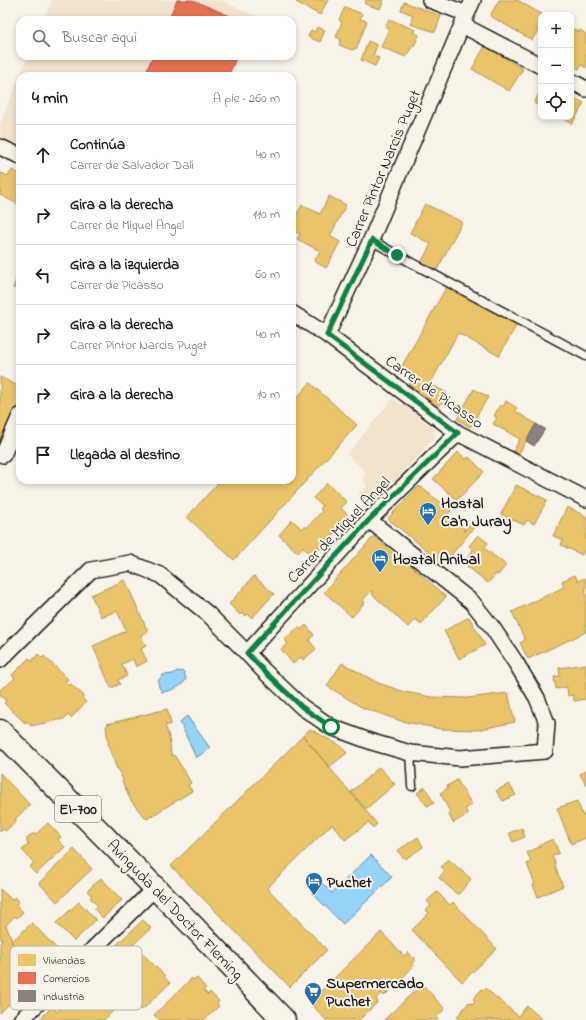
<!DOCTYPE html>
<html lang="es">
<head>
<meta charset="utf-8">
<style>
  :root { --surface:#fff; --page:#f6f6f6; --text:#202124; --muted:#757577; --line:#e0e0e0 }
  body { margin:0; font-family:"Indie Flower",sans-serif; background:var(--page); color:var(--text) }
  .controls { position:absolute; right:12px; top:12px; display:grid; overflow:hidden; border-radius:8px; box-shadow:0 2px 6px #0003 }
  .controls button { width:36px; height:36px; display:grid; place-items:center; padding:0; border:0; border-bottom:1px solid var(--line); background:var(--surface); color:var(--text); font:20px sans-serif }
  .stop { position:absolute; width:12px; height:12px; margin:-9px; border:3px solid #0b8043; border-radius:50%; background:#fff }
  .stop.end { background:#0b8043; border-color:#fff; box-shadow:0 1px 4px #0008 }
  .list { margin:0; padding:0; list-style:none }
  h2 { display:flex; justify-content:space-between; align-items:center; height:52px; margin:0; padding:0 16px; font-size:17px }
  h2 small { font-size:13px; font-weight:400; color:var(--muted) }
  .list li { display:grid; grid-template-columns:26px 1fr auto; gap:12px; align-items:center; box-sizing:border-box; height:60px; padding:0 16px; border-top:1px solid var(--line) }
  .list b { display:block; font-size:15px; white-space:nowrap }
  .list p { margin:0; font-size:13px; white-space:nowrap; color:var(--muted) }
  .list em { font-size:13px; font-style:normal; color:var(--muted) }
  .icon { flex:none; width:22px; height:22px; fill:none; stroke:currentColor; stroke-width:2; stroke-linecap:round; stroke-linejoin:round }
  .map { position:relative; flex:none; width:586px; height:1020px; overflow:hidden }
  .search { position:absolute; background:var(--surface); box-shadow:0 2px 6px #0003; left:16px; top:16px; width:280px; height:44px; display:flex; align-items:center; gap:10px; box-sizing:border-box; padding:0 14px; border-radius:12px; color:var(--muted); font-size:15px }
  .panel { position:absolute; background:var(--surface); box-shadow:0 2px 6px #0003; left:16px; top:72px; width:280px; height:412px; border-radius:12px }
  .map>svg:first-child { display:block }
  .built { fill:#f2e3cf }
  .water { fill:#95d4f7; stroke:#658a9f }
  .homes { fill:#e9c46a; stroke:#ac9253 }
  .shops { fill:#e76f51; stroke:#aa5641 }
  .industry { fill:#8a817c; stroke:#69635f }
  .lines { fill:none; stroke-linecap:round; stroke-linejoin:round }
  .lane-casing { stroke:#1c1c1c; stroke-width:11 }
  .street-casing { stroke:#1c1c1c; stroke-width:18 }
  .primary-casing { stroke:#1c1c1c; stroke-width:25 }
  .lane { stroke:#f7f3e8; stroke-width:8 }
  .street { stroke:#f7f3e8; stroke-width:15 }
  .primary { stroke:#f7f3e8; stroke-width:22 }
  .route { stroke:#0b8043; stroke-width:5 }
  .labels { text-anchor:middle; stroke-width:4; stroke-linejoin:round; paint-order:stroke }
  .shield { fill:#f7f3e8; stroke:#5e5c59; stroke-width:1 }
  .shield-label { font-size:15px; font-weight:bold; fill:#1c1c1c }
  .street-label { font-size:16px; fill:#1c1c1c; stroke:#f7f3e8 }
  .poi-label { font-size:16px; font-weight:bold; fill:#1c1c1c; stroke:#f7f3e8; text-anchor:start }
  .key { fill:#f7f3e8; stroke:#b5b2ab; stroke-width:1 }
  .key-label { font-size:11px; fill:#1c1c1c }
</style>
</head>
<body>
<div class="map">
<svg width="586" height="1020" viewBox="0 0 586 1020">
  <rect width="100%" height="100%" fill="#f7f3e8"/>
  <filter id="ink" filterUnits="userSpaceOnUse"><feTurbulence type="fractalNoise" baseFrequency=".025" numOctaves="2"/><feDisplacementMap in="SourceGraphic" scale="8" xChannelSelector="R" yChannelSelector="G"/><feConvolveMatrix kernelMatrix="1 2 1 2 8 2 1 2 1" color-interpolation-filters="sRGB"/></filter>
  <g filter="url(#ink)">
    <path class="built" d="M 52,0 L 221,0 L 257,17 L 256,20 L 43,20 Z
      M 28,56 L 240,56 L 231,76 L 20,76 L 20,153 L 0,143 L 0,124 Z
      M 393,398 L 402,405 L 404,401 L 435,430 L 435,437 L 372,507 L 358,494 L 367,486 L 362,477 L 367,473 L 346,454 L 348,453 Z"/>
    <path class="water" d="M 177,671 L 184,672 L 186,679 C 182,687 171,691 162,692 L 159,687 L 158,681 L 163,675 L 173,674 Z
      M 187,716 L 210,748 L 196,758 L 180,722 Z
      M 371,855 L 392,877 L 343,924 L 312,893 L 322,883 L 332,893 Z"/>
    <path class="homes" d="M 298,0 L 328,0 L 320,15 L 296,2 Z
      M 366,0 L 384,0 L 380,9 L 365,4 Z
      M 499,0 L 517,0 L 543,15 L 541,15 L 541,25 L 532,40 L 490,16 Z
      M 404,2 L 441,16 L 435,32 L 410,24 L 413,15 L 401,10 Z
      M 345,7 L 362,14 L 360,19 L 367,21 L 357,48 L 352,50 L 339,45 L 341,39 L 336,37 L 342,22 L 339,20 Z
      M 389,19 L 415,30 L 413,32 L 419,35 L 414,46 L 411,48 L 406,57 L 381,47 L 389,28 L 385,27 Z
      M 317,27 L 325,30 L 320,42 L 308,37 L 311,30 L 315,32 Z
      M 571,28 L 579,32 L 580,30 L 586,34 L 586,68 L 581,65 L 579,69 L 571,65 Z
      M 368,41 L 377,45 L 373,56 L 379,58 L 375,66 L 361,60 Z
      M 485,46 L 523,69 L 509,91 L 472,69 Z
      M 541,90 L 541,107 L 534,103 Z
      M 571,96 L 584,103 L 572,124 L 560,117 L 571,117 Z
      M 12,170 L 20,174 L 20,205 L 0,195 L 0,175 L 1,173 L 8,176 Z
      M 329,196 L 346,205 L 330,236 L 340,242 L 326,268 L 314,261 L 320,251 L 297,239 L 300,234 L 292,230 L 292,223 L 302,205 L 320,214 Z
      M 425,204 L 462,222 L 437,270 L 421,263 L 431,244 L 410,233 Z
      M 20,270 L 20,290 L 13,288 Z
      M 447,286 L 517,324 L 499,356 L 458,333 L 430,384 L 447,393 L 438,409 L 405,390 L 412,380 L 398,373 Z
      M 0,377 L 20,387 L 20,403 L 0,443 Z
      M 310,383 L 357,425 L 234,560 L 187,517 L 221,480 L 292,480 L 292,403 Z
      M 474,389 L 488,397 L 470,427 L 457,419 Z
      M 506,401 L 517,408 L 515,411 L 536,424 L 518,455 L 513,452 L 520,439 L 493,424 L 497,418 L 494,416 L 500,405 L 503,407 Z
      M 458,452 L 466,459 L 469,457 L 484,472 L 457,500 L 433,479 Z
      M 327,483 L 347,502 L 341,508 L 350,517 L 313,556 L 303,547 L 298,553 L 279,535 L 292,520 L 302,529 L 305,526 L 307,528 L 322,511 L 320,509 L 323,506 L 313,498 Z
      M 516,485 L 547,500 L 534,524 L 527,520 L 524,525 L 501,514 Z
      M 419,486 L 451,510 L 446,517 L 452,522 L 454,520 L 465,529 L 463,531 L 464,531 L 470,524 L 474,527 L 445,563 L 441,559 L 439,562 L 429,553 L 429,552 L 388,519 L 398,507 Z
      M 567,507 L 586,516 L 586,546 L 582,555 L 561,545 L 563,540 L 553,536 Z
      M 478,535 L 488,543 L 484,548 L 506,565 L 498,575 L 496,574 L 488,583 L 463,563 L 473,550 L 469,546 Z
      M 374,536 L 395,555 L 397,553 L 446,597 L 421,624 L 415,619 L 408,627 L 372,594 L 373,592 L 372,590 L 363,600 L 365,602 L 352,617 L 324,592 Z
      M 575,575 L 578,581 L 585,578 L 586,580 L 586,632 L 528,659 L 520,643 L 525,640 L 512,612 L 564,587 L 562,581 Z
      M 254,576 L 274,594 L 252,618 L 248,614 L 246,616 L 242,613 L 240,615 L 229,604 Z
      M 125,580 L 148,632 L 141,635 L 146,646 L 141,649 L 147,661 L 136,667 L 133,659 L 122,664 L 127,676 L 118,680 L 120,684 L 111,688 L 93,646 L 126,631 L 117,611 L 101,617 L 91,595 Z
      M 469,617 L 485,645 L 459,659 L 444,631 Z
      M 306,625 L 314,635 L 309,640 L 316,649 L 303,660 L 301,657 L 293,664 L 281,649 L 288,644 L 284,639 L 299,627 L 301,630 Z
      M 38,654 L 42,658 L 44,656 L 68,679 L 65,682 L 69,686 L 71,684 L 84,696 L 82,698 L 86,702 L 71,718 L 68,715 L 64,719 L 31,726 L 26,721 L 25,723 L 4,703 L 6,701 L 0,695 L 0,690 L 4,686 L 5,687 L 15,678 L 12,675 L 29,658 L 32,661 Z
      M 342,663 L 378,683 L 405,692 L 431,697 L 467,698 L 508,693 L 515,722 L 477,730 L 441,729 L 401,721 L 363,708 L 327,686 Z
      M 586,664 L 586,699 L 574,701 L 573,695 L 568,696 L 567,687 L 556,689 L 554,677 L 560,676 L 559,668 Z
      M 167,709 L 171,724 L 165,726 L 168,733 L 171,750 L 170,750 L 172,756 L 174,755 L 183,769 L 191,783 L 188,785 L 192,791 L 147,819 L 146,818 L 145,818 L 131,801 L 122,781 L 123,780 L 118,768 L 117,769 L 109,748 L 106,726 L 108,725 L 107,724 Z
      M 310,729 L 341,746 L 347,753 L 329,767 L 303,736 Z
      M 303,736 L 377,824 L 373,828 L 369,822 L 345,840 L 332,824 L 267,888 L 327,950 L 290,987 L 171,866 Z
      M 379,767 L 395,784 L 366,809 L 351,792 Z
      M 586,770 L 586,785 L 580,774 Z
      M 0,773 L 30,805 L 15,819 L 17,821 L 5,831 L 3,829 L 0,832 Z
      M 457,780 L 472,805 L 465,809 L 468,814 L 453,823 L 448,813 L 450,812 L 440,793 L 448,788 L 447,786 Z
      M 509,784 L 516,795 L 503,801 L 496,791 Z
      M 425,787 L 434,803 L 427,806 L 417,793 Z
      M 577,801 L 583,816 L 586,814 L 586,838 L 571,844 L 557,808 Z
      M 48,823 L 61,837 L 58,840 L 65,847 L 36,874 L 29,867 L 34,863 L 22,850 L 29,844 L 27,843 L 27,839 L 29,836 L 32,834 L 36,834 Z
      M 522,828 L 525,837 L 513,842 L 509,833 Z
      M 418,837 L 423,847 L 405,859 L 397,851 Z
      M 553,839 L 559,853 L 552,856 L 556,865 L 555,866 L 563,886 L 538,897 L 533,885 L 535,884 L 527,864 L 531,862 L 527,852 L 540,847 L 539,845 Z
      M 74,849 L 92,869 L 57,902 L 39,883 Z
      M 448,859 L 471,879 L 458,895 L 439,878 L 445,870 L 441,867 Z
      M 101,878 L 122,900 L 103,918 L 94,909 L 98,906 L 90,898 L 92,896 L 87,891 Z
      M 0,889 L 12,900 L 15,897 L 19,901 L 16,905 L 23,912 L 17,918 L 15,916 L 6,925 L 12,941 L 11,942 L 41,973 L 0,1013 L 0,943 L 2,941 L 0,935 Z
      M 437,892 L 450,905 L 453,902 L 497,949 L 462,982 L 412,930 L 429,913 L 426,910 L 431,906 L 427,901 Z
      M 79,902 L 96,920 L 74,941 L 56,923 Z
      M 143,920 L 151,928 L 105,971 L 98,962 Z
      M 32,923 L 62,954 L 41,973 L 11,942 Z
      M 381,932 L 404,956 L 408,952 L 416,960 L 411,964 L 414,966 L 384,996 L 381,993 L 376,999 L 378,1002 L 359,1020 L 326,1020 L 312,1005 L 314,1003 L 312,1000 Z
      M 142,953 L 165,976 L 164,977 L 170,983 L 142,1010 L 126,993 L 127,992 L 115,979 L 121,974 L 120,973 L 129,965 L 129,966 Z
      M 192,978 L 194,980 L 197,978 L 206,988 L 203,990 L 208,995 L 210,992 L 219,1001 L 217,1004 L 219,1006 L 204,1020 L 160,1020 L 154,1015 Z
      M 88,983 L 113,1011 L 104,1020 L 39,1020 L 52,1007 L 57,1012 Z
      M 422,984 L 445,1009 L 436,1017 L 438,1020 L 384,1020 Z
      M 485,988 L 518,1016 L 527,1006 L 543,1020 L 461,1020 L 457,1017 L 469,1002 L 472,1004 L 475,1001 L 473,999 L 482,989 L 483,990 Z"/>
    <path class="shops" d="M 177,0 L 192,0 L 235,18 L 234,20 L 168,20 Z
      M 153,56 L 237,56 L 228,76 L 144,76 Z"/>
    <path class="industry" d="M 536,424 L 545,429 L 534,446 L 526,441 Z"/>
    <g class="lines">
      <defs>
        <path id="lane" d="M 371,240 L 397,255 L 586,356
          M 410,753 L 412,786"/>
        <path id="street" d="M 430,0 L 467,14
          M 462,25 L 541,66
          M 571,81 L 586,89
          M 0,147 L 20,156
          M 292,313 L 327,335 L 458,433 L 586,499
          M 327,335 L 371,240 L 462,25 L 473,0
          M 3,455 L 20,416
          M 247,653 L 369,520 L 458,433
          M 0,660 L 91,570 L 130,563 L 160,575 L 208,614 L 247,653 L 263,670 L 302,707 L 331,727 L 372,742 L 410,753 L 460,758 L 545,751 L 547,723 L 537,698 L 516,663 L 492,627 L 472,602 L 369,520
          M 21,1020 L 155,888"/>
        <path id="primary" d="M 0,731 L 187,920 L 284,1020"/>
      </defs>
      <use href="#lane" class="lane-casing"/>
      <use href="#street" class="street-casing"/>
      <use href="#primary" class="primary-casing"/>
      <use href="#lane" class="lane"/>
      <use href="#street" class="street"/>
      <use href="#primary" class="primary"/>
    </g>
  </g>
  <g class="lines" filter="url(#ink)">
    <path class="route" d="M 331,727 L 302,707 L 263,670 L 247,653 L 369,520 L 458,433 L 327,335 L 372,240 L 397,255"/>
  </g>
  <defs>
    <symbol id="hotel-pin" viewBox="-11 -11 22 30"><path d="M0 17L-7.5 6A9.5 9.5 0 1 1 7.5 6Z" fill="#1f6fb2" stroke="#f7f3e8"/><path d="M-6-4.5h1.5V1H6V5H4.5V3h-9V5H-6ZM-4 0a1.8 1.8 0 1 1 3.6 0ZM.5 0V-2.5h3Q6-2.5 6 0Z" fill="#fff"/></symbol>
    <symbol id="supermarket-pin" viewBox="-11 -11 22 30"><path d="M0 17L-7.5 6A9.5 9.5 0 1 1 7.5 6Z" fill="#1f6fb2" stroke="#f7f3e8"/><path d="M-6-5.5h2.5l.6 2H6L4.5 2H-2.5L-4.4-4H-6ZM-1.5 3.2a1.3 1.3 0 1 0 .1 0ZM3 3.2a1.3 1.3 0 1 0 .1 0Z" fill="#fff"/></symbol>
  </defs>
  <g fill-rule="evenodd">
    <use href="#hotel-pin" x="418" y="501" width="20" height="27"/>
    <use href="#hotel-pin" x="370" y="548" width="20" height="27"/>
    <use href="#hotel-pin" x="304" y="871" width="20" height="27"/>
    <use href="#supermarket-pin" x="303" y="981" width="20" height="27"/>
  </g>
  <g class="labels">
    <rect class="shield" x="55" y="796" width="46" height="26" rx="3"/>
    <g class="shield-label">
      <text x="78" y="814">EI-700</text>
    </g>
    <g class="street-label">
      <text transform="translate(382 168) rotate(-67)" y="6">Carrer Pintor Narcis Puget</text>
      <text transform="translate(435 391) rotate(35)" y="6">Carrer de Picasso</text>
      <text transform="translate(338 529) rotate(-46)" y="6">Carrer de Miquel Angel</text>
      <text transform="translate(176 909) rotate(46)" y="6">Avinguda del Doctor Fleming</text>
    </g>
    <g class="poi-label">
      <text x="441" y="508">Hostal<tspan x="441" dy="18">Ca'n Juray</tspan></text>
      <text x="393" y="564">Hostal Anibal</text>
      <text x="327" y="887">Puchet</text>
      <text x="326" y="988">Supermercado<tspan x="326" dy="18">Puchet</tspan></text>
    </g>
  </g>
  <rect x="10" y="946" width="132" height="64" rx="6" class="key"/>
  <rect x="18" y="954" width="18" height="12" fill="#e9c46a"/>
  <rect x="18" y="972" width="18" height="12" fill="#e76f51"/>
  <rect x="18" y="990" width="18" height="12" fill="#8a817c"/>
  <g class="key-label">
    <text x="43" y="964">Viviendas</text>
    <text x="43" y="982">Comercios</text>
    <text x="43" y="1000">Industria</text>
  </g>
</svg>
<div class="controls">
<button>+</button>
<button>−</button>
<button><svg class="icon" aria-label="locate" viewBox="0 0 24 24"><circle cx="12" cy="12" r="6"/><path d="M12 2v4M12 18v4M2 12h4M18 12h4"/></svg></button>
</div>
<div class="stop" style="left:331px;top:727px"></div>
<div class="stop end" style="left:397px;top:255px"></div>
<div class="search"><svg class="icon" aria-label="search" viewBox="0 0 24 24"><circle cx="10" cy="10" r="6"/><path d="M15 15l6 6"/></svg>Buscar aquí</div>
<section class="panel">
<h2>4 min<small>A pie · 260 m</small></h2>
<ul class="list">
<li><svg class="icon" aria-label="ahead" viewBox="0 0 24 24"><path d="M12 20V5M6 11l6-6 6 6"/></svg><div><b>Continúa</b><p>Carrer de Salvador Dalí</p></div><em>40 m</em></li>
<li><svg class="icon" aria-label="right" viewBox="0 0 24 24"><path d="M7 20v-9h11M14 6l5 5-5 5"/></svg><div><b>Gira a la derecha</b><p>Carrer de Miquel Angel</p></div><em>110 m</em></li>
<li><svg class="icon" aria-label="left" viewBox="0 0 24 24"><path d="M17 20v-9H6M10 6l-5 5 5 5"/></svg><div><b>Gira a la izquierda</b><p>Carrer de Picasso</p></div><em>60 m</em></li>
<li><svg class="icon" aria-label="right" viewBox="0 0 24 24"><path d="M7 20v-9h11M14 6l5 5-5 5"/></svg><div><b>Gira a la derecha</b><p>Carrer Pintor Narcis Puget</p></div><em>40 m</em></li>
<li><svg class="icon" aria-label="right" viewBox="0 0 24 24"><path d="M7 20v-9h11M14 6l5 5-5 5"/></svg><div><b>Gira a la derecha</b></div><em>10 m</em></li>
<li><svg class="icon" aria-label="arrive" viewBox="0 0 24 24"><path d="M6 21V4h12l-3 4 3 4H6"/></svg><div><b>Llegada al destino</b></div></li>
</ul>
</section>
</div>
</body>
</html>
